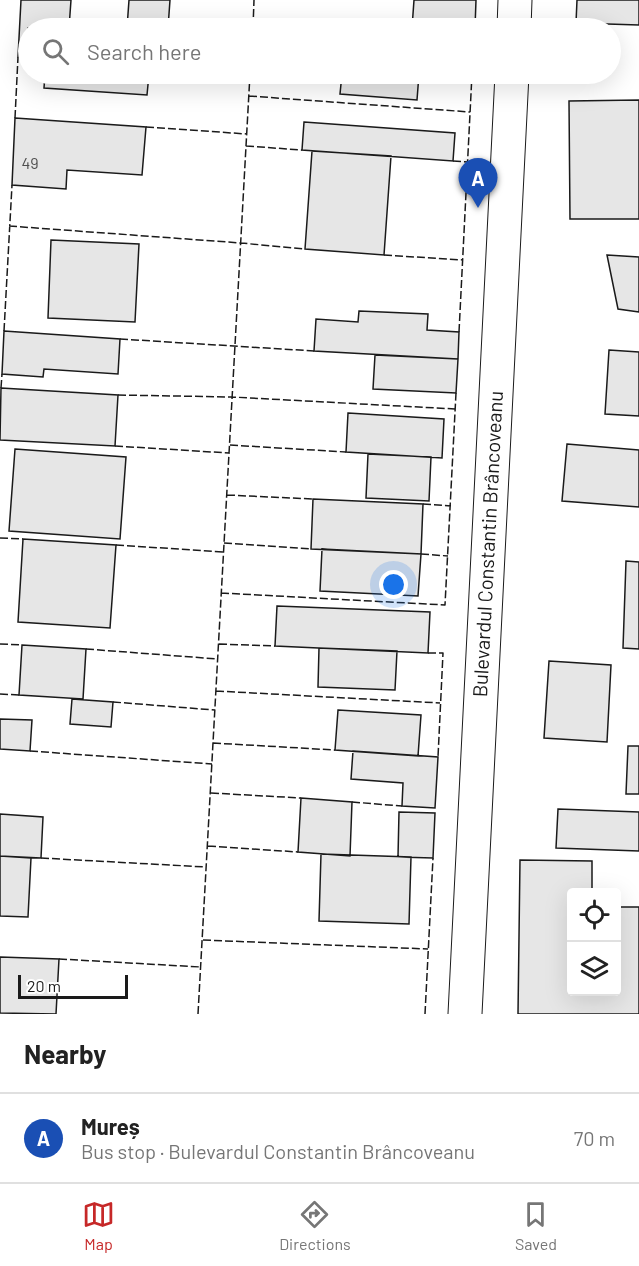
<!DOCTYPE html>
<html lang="en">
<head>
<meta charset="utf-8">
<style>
  :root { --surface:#fff; --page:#f6f6f6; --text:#222; --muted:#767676; --line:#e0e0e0; --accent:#c62828 }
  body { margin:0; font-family:Barlow,sans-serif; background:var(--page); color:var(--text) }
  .controls { position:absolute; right:18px; bottom:18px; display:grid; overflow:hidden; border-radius:6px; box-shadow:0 6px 24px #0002 }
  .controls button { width:54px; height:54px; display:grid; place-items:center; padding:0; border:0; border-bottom:2px solid var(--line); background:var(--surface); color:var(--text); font:30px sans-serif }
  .scale { position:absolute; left:18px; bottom:15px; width:110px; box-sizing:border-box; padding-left:6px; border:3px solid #1a1a1a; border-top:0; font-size:16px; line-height:21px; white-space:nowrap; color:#1a1a1a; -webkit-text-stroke:4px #fff; paint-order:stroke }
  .you { position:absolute; left:394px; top:585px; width:21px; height:21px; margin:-15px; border:4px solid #fff; border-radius:50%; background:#1a73e8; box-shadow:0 0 0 9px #1a73e833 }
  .badge { display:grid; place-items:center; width:39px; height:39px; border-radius:50%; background:var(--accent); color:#fff; font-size:20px; font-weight:700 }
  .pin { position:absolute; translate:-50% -50px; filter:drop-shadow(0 2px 3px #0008) }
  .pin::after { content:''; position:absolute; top:32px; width:21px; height:18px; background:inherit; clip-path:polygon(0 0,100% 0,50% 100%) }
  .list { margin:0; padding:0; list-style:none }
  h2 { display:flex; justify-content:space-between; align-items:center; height:78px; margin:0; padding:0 24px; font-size:26px }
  h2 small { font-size:20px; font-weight:400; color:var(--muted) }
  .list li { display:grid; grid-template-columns:39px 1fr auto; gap:18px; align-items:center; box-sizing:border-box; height:90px; padding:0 24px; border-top:2px solid var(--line) }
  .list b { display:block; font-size:22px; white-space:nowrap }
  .list p { margin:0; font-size:20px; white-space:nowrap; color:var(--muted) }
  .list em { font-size:20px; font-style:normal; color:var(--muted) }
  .icon { flex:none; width:33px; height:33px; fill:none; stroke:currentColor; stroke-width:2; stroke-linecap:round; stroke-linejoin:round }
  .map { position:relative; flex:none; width:639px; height:1014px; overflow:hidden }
  .search { position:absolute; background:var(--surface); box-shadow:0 6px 24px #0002; left:18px; right:18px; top:18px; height:66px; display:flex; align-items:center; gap:15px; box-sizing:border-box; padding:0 21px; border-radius:33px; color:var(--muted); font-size:22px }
  .sheet { height:168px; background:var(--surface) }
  nav { display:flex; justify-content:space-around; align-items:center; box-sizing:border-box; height:84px; border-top:2px solid var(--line); background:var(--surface); font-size:16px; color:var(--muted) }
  nav a { display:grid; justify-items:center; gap:3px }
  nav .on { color:var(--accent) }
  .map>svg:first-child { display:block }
  .building { fill:#e6e6e6; stroke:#1a1a1a; stroke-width:1.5 }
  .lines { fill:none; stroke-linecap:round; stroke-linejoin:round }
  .major-casing { stroke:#1a1a1a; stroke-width:35 }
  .major { stroke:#fff; stroke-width:33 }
  .fence { stroke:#1a1a1a; stroke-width:1.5; stroke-dasharray:8 3; stroke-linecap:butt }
  .labels { text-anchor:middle; stroke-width:4.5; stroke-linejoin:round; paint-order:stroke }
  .number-label { font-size:16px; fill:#4d4d4d }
  .street-label { font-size:20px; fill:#1a1a1a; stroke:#fff }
</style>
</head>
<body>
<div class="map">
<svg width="639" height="1014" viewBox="0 0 639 1014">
  <rect width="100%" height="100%" fill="#fff"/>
  <path class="building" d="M 21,0 L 71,0 L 69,28 L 28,28 L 28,58 L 18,57 Z
    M 129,0 L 170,0 L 168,28 L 127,28 Z
    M 414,0 L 476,0 L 475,28 L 412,28 Z
    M 577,0 L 639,0 L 639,25 L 576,23 Z
    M 45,74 L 149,74 L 147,95 L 44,88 Z
    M 342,74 L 419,74 L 417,100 L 340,94 Z
    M 639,100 L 639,219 L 570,219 L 569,101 Z
    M 15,118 L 146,127 L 142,175 L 67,170 L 66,189 L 12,185 Z
    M 304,122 L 455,133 L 453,161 L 302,150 Z
    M 312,151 L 391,156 L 384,255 L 305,249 Z
    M 51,240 L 139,244 L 135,322 L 48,318 Z
    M 607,255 L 639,257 L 639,312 L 618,309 Z
    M 359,311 L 428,314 L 427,330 L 459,332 L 458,359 L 314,351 L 316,319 L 358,322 Z
    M 4,331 L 120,339 L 118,374 L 44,369 L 43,377 L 2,374 Z
    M 609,350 L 639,352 L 639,416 L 605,414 Z
    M 375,355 L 458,359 L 456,393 L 373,389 Z
    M 1,388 L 118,395 L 115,446 L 0,440 Z
    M 348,413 L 444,419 L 442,458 L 346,452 Z
    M 567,444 L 639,450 L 639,507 L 562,501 Z
    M 15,449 L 126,457 L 120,539 L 9,531 Z
    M 368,454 L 431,457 L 429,501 L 366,498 Z
    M 313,499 L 423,504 L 421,554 L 311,549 Z
    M 23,539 L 116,545 L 110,628 L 18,622 Z
    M 322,549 L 421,554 L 418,596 L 320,591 Z
    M 626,561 L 639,562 L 639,649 L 623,648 Z
    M 277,606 L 430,612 L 428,653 L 275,646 Z
    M 22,645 L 86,649 L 83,699 L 19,695 Z
    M 319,648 L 397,651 L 395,690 L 318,687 Z
    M 549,661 L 611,665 L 607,742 L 544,738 Z
    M 72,699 L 113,702 L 111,727 L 70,724 Z
    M 338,710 L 421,715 L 418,756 L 335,750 Z
    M 0,719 L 32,720 L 30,751 L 0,749 Z
    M 628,746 L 639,746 L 639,794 L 626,794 Z
    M 353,751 L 438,757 L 435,808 L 402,806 L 403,783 L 351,779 Z
    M 301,798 L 352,802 L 350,856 L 298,852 Z
    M 558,809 L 639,812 L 639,851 L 556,848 Z
    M 399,812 L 435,813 L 433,858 L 398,857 Z
    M 0,814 L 43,817 L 41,858 L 0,856 Z
    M 321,854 L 411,857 L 409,924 L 319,921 Z
    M 0,856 L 31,858 L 28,917 L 0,916 Z
    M 520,860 L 592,861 L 592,892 L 572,892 L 572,992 L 616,992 L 616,907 L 639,907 L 639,1014 L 518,1014 Z
    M 0,957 L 59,959 L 56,1014 L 0,1013 Z"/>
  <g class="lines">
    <defs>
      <path id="major" d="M 514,28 L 515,0
        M 465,1014 L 512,74"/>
    </defs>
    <use href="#major" class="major-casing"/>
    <use href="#major" class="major"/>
    <path class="fence" d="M 253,28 L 254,0
      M 249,96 L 470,112
      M 15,118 L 18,57
      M 146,127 L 247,134
      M 246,146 L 302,150
      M 453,161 L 468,162
      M 9,226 L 241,243 L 305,249
      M 384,255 L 463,260
      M 4,331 L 12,185
      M 459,332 L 472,74
      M 120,339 L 314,351
      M 1,388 L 2,374
      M 118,395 L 232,397 L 455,409
      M 230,445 L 346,452
      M 115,446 L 229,453
      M 227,495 L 313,499
      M 423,504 L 451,506
      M 0,538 L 23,539
      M 224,543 L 311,549
      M 116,545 L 224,552
      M 421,554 L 448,556
      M 221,593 L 445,605 L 456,393
      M 0,644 L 22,645
      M 219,644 L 275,646
      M 86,649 L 218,659
      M 428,653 L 443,653 L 438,757
      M 216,691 L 440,703
      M 0,694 L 19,695
      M 113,702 L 215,710
      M 213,743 L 335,750
      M 30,751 L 212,764
      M 211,793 L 301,798
      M 352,802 L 402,806
      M 208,846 L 298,852
      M 41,858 L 206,867
      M 203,940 L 428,949
      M 59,959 L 201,967
      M 198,1014 L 250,74
      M 425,1014 L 433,858"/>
  </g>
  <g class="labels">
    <g class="number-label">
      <text x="30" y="169">49</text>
    </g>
    <g class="street-label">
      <text transform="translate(488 544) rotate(-87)" y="7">Bulevardul Constantin Brâncoveanu</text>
    </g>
  </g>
</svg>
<div class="controls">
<button><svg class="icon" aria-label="locate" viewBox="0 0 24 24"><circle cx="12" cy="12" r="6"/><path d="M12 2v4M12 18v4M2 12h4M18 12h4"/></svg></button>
<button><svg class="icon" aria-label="layers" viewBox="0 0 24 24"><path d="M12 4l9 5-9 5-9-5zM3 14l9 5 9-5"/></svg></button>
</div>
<div class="scale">20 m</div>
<div class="you"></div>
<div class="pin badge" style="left:478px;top:208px;background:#1a4fb4">A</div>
<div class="search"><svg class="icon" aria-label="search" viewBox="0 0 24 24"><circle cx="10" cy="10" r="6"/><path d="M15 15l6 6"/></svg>Search here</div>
</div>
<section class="sheet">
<h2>Nearby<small></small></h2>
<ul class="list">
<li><span class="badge" style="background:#1a4fb4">A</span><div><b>Mureș</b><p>Bus stop · Bulevardul Constantin Brâncoveanu</p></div><em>70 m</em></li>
</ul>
</section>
<nav>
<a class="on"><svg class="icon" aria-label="map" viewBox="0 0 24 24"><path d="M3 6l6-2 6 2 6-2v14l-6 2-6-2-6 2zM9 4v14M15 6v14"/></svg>Map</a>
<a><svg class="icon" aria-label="directions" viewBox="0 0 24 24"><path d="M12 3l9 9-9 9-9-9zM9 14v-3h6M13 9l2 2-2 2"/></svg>Directions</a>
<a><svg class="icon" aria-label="saved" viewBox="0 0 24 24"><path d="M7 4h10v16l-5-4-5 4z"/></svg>Saved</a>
</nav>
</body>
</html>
